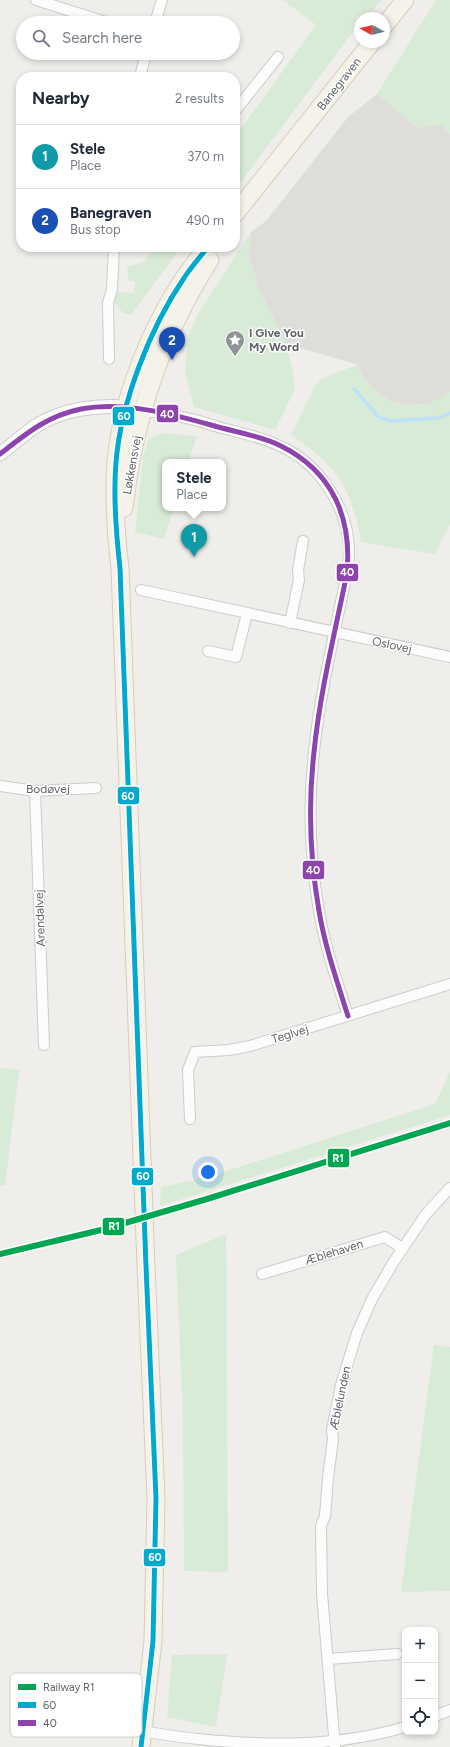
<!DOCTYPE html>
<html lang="en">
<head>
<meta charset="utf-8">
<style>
  :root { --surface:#fff; --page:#f2f2f3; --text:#1f2937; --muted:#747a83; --line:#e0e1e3; --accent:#111827 }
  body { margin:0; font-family:Figtree,sans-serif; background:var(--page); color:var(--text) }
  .controls { position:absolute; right:12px; bottom:12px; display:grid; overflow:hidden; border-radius:8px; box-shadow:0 2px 6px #0003 }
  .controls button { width:36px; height:36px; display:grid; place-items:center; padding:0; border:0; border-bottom:1px solid var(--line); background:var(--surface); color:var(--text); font:20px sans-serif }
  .compass { position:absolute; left:354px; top:12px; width:36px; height:36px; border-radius:50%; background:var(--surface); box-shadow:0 2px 6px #0003; rotate:278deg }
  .you { position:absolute; left:208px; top:1172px; width:14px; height:14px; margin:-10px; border:3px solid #fff; border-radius:50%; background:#1a73e8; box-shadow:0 0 0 6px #1a73e833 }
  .badge { display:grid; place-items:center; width:26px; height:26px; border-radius:50%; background:var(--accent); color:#fff; font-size:13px; font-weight:700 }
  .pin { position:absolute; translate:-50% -33px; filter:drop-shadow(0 1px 2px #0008) }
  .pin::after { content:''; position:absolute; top:21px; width:14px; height:12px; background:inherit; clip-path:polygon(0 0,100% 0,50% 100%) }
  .popup { position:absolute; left:162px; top:459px; width:64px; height:52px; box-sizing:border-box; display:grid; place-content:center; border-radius:8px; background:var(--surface); filter:drop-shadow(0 1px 3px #0005); font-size:13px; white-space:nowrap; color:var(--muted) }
  .popup b { font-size:15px; color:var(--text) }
  .popup::after { content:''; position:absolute; left:50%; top:100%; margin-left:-8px; border:8px solid transparent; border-top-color:var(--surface) }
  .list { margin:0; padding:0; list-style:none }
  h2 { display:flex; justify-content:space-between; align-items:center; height:52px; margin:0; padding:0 16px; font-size:17px }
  h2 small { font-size:13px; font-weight:400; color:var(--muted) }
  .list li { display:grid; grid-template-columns:26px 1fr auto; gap:12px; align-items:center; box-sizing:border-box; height:64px; padding:0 16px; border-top:1px solid var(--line) }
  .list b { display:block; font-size:15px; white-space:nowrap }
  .list p { margin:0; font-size:13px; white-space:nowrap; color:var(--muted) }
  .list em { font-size:13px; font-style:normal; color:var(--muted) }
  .icon { flex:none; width:22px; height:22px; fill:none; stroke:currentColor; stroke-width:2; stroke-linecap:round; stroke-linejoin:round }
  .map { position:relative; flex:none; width:450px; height:1747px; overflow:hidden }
  .search { position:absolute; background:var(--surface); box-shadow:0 2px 6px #0003; left:16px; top:16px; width:224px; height:44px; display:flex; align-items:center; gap:10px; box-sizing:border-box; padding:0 14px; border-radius:22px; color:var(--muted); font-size:15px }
  .panel { position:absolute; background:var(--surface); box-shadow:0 2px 6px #0003; left:16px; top:72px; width:224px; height:180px; border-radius:16px }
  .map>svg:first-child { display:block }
  .industrial { fill:#dfddda }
  .green { fill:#d8ebd6 }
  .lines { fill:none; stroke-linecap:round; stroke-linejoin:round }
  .stream { stroke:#bfe0f9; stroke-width:3.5 }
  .minor-casing { stroke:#cbcccc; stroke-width:12 }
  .tertiary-casing { stroke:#cbcccc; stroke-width:15 }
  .primary-casing { stroke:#d7ceb8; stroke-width:19 }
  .minor { stroke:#fdfcfc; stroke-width:10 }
  .tertiary { stroke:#fdfcfc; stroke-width:13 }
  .primary { stroke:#f4f2e9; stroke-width:17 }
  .bus-1-casing { stroke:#fff; stroke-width:8 }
  .bus-2-casing { stroke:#fff; stroke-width:8 }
  .bus-1 { stroke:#00a9ce; stroke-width:5 }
  .bus-2 { stroke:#8e44ad; stroke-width:5 }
  .rail-1-casing { stroke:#fff; stroke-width:9 }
  .rail-1 { stroke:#00a651; stroke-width:6 }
  .labels { text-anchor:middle; stroke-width:3; stroke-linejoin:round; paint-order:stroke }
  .street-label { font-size:12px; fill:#5f6368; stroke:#fff }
  .poi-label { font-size:12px; font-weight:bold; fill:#5f6368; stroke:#fff; text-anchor:start }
  .key { fill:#fff; stroke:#cfd0d2; stroke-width:1 }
  .key-label { font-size:11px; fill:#5f6368 }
  .line-badge { stroke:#fff; stroke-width:1.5 }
  .badge-label { font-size:11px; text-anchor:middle; font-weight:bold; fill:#fff }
</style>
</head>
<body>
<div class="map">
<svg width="450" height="1747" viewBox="0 0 450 1747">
  <rect width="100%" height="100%" fill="#efeeea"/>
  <path class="industrial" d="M 377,94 L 418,128 L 441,124 L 450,134 L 450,392 L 430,404 L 411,405 L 396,403 L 383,397 L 365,381 L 356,364 L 286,344 L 259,289 L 249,257 L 251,232 L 266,221 L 348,117 Z"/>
  <path class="green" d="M 283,0 L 382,0 L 366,18 L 360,18 L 360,24 L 352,33 L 235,190 L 235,137 L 316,25 Z
    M 436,0 L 450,0 L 450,134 L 441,124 L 418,128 L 377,94 Z
    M 251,232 L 249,257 L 259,289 L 286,344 L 292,367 L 295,389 L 275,430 L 194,407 L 185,371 L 188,337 L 198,314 Z
    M 155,247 L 181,247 L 131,315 L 123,313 L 113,301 L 118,292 L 134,293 L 135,282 L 128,280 L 127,267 L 145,261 Z
    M 356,365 L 365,381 L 383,397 L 396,403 L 411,405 L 430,404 L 450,392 L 450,524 L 435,554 L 361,542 C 352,488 337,465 291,435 L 315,386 L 323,378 Z
    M 160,433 L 197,436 L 188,462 L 165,462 L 165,508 L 174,508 L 164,539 L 135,532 L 143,458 L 148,440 Z
    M 0,1068 L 19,1070 L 5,1186 L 0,1185 Z
    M 450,1072 L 450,1115 L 160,1206 L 161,1187 L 205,1178 L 435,1104 Z
    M 226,1234 L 228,1572 L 184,1571 L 183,1417 L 176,1255 Z
    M 434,1345 L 450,1347 L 450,1591 L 401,1592 Z
    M 227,1654 L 216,1727 L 167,1717 L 172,1655 Z"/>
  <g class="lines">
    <path class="stream" d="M 354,389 L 379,417 L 390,421 L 439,418 L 450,413"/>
    <defs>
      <path id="minor" d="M 36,0 L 109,23
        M 155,23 L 162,0
        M 140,77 L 146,53
        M 235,111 L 278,57
        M 109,359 L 108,303 L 112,289 L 114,247
        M 139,410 C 156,413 173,414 190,419 C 201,421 211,425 222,428 C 241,433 262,437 280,446 C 320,464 349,508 349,552 C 349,559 348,566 347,573 C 335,632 320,692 314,752 C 308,805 310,859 319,911 C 325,947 337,981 348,1016
        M 141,590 L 450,657
        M 290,623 L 299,580 L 298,570 L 303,541
        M 208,651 L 236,657 L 247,614
        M 0,786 L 35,791 L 96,788
        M 35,791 L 44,1045
        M 190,1119 L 188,1070 L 195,1052 L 229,1050 L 250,1046 L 450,984
        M 262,1274 L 385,1237 L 402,1248
        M 328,1659 L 397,1654
        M 435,1716 L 450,1710
        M 144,1731 C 162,1735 180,1737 198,1739 C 267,1746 338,1747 405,1727
        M 335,1747 L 322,1594 L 321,1526 L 325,1516 L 328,1478 L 333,1439 L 332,1430 L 341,1385 L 357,1333 L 372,1299 L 393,1263 L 426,1214 L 450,1188"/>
      <path id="tertiary" d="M 0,454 C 12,445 24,434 36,426 C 62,409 96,405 125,407"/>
      <path id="primary" d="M 384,26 L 405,0
        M 235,214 L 372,42
        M 124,508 C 134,420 162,335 210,260
        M 141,1747 L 153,1641 L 156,1498 L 146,1266 L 120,568 C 116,533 113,498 116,462 C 121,402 150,328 184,278 C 191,267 200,257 208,247"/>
    </defs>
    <use href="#minor" class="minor-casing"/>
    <use href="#tertiary" class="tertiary-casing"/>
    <use href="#primary" class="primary-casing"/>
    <use href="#minor" class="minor"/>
    <use href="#tertiary" class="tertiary"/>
    <use href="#primary" class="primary"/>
    <defs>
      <path id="bus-1" d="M 141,1747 L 153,1641 L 156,1498 L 146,1266 L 120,568 C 116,533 113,498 116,462 C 121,402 150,328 184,278 C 191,267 200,257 208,247"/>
      <path id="bus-2" d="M 0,454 C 27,433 47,416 81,409 C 122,401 172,414 211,425 C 234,432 259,435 281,446 C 333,472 352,518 347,573 C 335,632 320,692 314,752 C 308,805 310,859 319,911 C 325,947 337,981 348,1016"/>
    </defs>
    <use href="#bus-1" class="bus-1-casing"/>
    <use href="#bus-2" class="bus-2-casing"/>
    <use href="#bus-1" class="bus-1"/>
    <use href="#bus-2" class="bus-2"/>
    <defs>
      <path id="rail-1" d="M 0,1254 L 101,1230 L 207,1199 L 450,1123"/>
    </defs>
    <use href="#rail-1" class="rail-1-casing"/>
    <use href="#rail-1" class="rail-1"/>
  </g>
  <defs>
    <symbol id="sight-pin" viewBox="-11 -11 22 30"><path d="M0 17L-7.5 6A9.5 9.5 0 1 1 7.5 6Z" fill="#919496" stroke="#fff"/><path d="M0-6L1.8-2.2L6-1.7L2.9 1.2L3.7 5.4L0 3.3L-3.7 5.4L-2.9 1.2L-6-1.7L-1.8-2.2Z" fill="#fff"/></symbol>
  </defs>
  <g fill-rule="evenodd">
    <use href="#sight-pin" x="224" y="329" width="22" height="30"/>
  </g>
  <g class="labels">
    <g class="street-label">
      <text transform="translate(339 84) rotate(-52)" y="4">Banegraven</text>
      <text transform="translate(132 465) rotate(-80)" y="4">Løkkensvej</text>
      <text transform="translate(392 645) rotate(12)" y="4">Oslovej</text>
      <text x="48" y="793">Bodøvej</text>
      <text transform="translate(40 918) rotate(-92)" y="4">Arendalvej</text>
      <text transform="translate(290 1034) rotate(-17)" y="4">Teglvej</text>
      <text transform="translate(334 1252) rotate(-17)" y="4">Æblehaven</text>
      <text transform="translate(340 1398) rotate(-78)" y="4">Æblelunden</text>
    </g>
    <g class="poi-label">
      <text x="249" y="337">I Give You<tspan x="249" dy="14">My Word</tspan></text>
    </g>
  </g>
  <rect x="10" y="1673" width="132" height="64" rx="6" class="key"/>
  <rect x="18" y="1684" width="18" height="6" fill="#00a651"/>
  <rect x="18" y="1702" width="18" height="6" fill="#00a9ce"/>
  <rect x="18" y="1720" width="18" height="6" fill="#8e44ad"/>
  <g class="key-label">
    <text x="43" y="1691">Railway R1</text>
    <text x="43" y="1709">60</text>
    <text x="43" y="1727">40</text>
  </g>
  <g class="line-badge">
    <rect x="156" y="404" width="23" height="19" rx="4" fill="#8e44ad"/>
    <rect x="112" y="406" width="23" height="20" rx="4" fill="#00a9ce"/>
    <rect x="336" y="563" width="23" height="19" rx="4" fill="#8e44ad"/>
    <rect x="117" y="786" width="23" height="19" rx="4" fill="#00a9ce"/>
    <rect x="302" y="860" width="23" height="20" rx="4" fill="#8e44ad"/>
    <rect x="327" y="1148" width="23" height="20" rx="4" fill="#00a651"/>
    <rect x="131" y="1167" width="23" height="19" rx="4" fill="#00a9ce"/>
    <rect x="102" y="1217" width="23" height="19" rx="4" fill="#00a651"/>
    <rect x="143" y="1548" width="23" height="19" rx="4" fill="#00a9ce"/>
  </g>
  <g class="badge-label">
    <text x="167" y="418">40</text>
    <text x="124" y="420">60</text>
    <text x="347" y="576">40</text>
    <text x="128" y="800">60</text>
    <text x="313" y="874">40</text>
    <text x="338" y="1162">R1</text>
    <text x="143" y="1180">60</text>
    <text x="114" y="1230">R1</text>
    <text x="155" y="1561">60</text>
  </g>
</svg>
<div class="controls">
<button>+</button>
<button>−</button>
<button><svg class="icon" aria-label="locate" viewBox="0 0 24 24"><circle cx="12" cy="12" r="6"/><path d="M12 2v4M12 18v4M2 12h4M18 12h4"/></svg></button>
</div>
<svg class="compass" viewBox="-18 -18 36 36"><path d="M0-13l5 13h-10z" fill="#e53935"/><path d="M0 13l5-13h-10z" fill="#747a83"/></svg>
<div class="you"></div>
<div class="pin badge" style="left:194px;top:557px;background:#0f9aa8">1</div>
<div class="popup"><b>Stele</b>Place</div>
<div class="pin badge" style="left:172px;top:360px;background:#1a4fb4">2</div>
<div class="search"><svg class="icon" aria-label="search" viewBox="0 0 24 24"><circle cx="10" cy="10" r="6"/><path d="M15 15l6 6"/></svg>Search here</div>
<section class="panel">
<h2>Nearby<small>2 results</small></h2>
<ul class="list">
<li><span class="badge" style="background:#0f9aa8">1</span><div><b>Stele</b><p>Place</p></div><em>370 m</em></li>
<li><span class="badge" style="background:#1a4fb4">2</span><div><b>Banegraven</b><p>Bus stop</p></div><em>490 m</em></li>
</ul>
</section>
</div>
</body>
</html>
